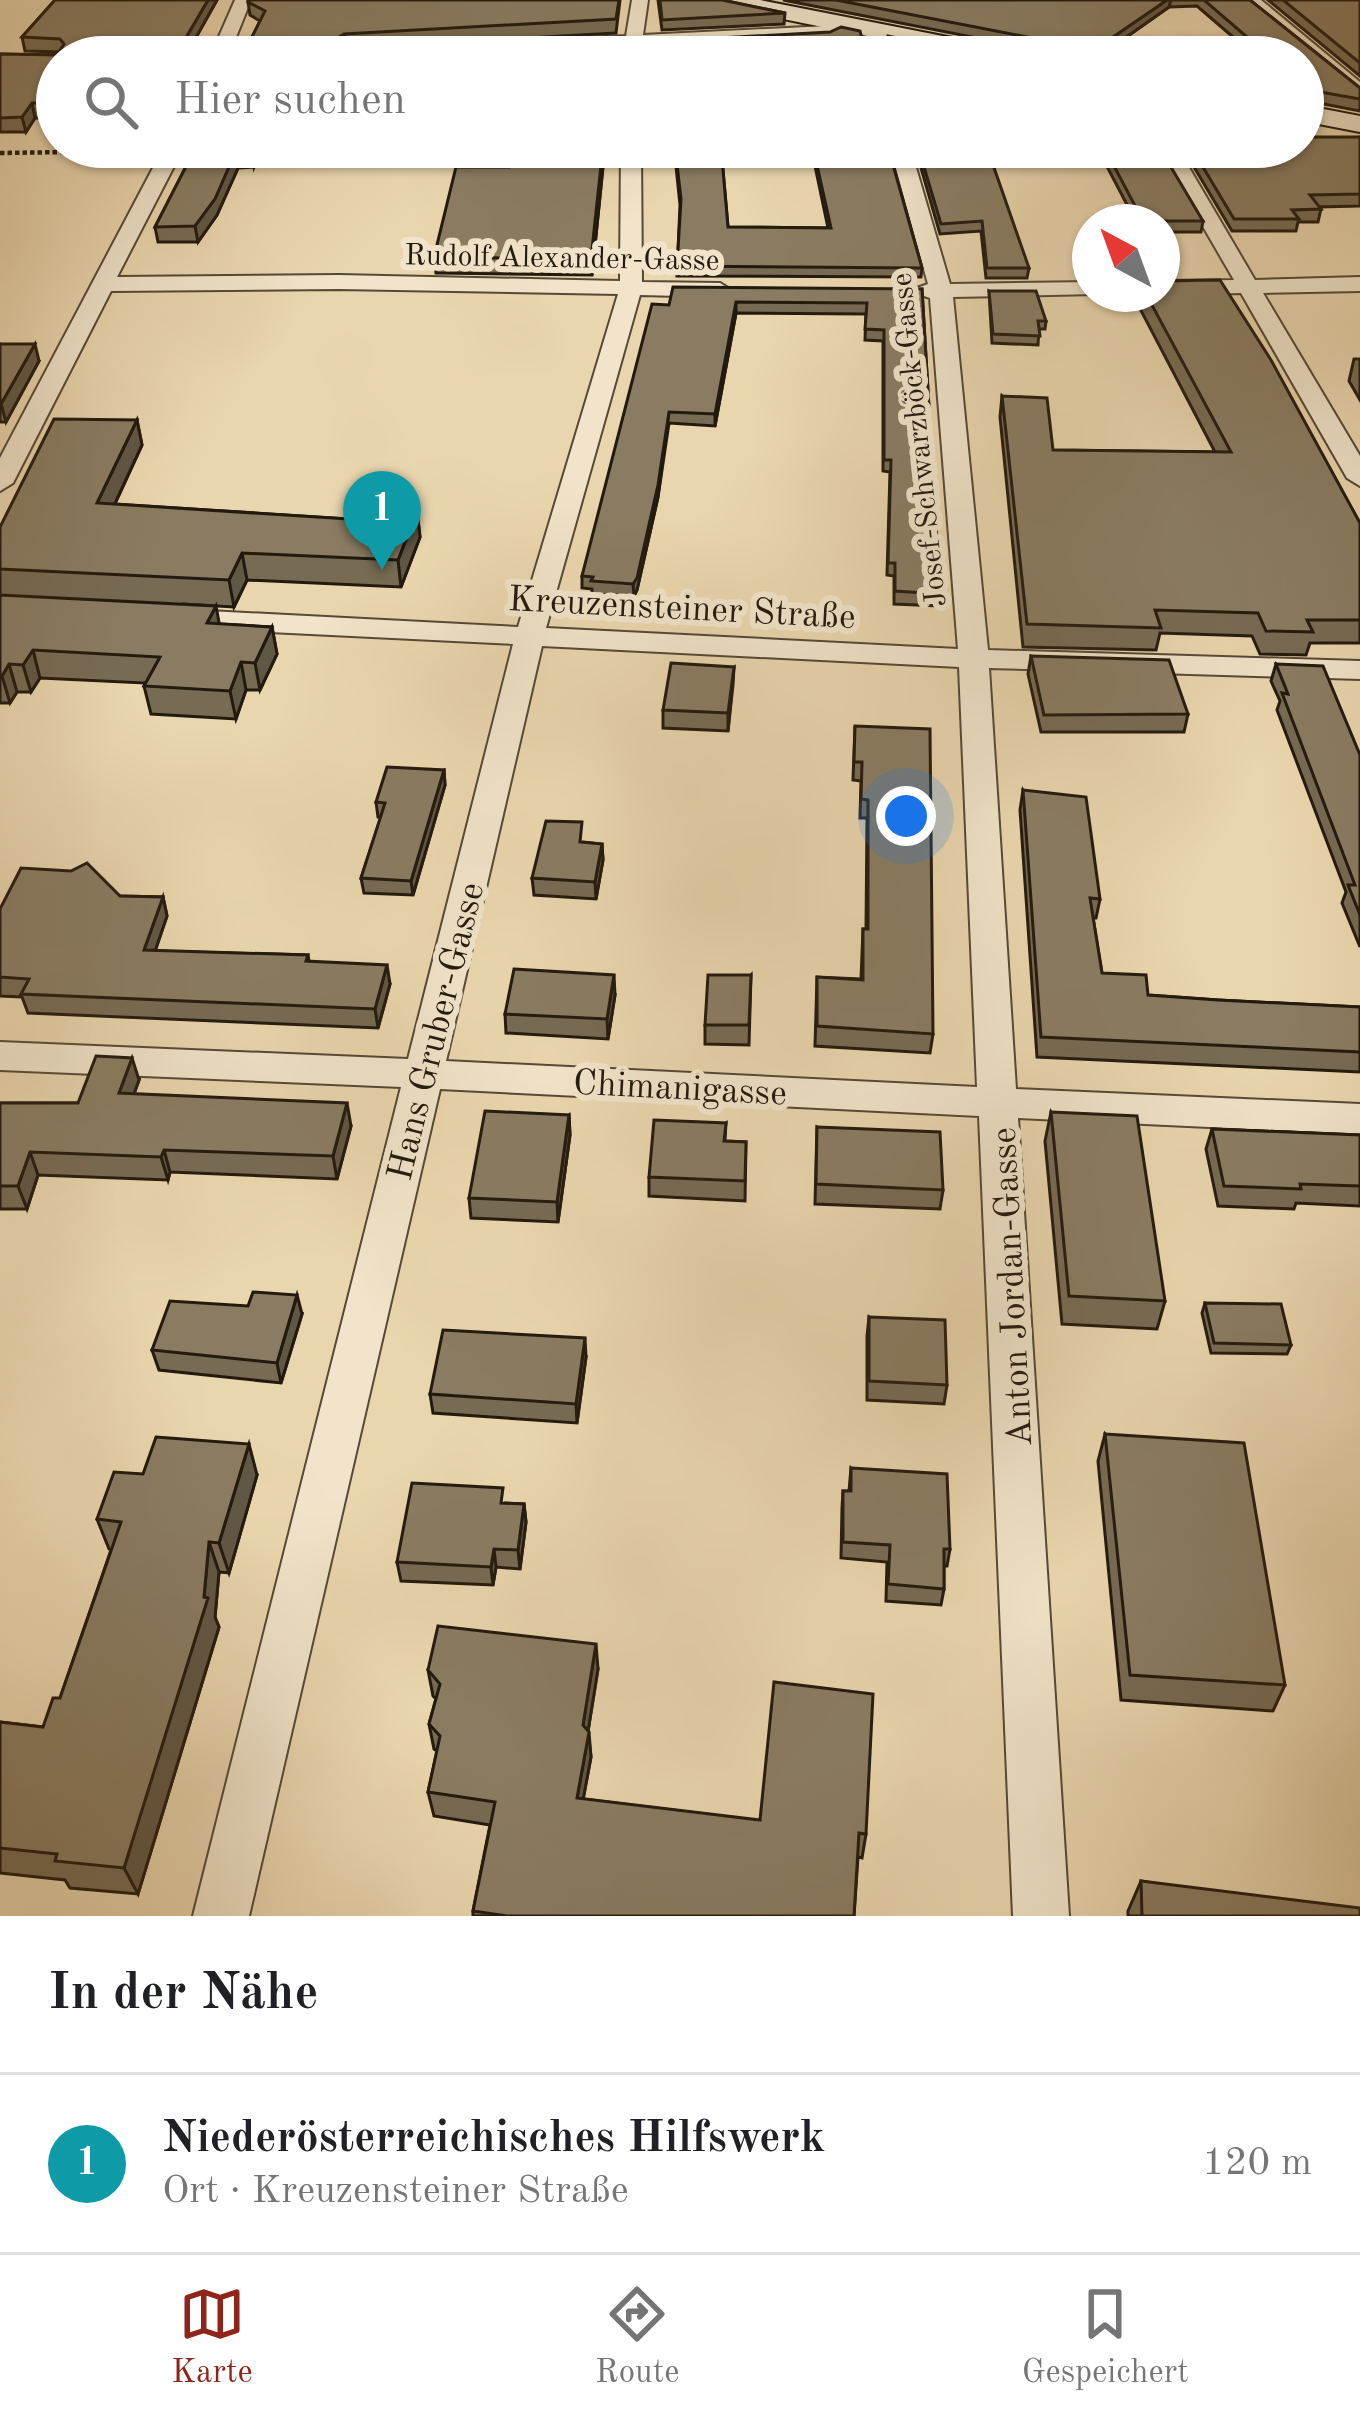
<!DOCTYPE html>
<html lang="de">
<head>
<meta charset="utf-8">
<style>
  :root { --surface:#fff; --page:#f6f6f6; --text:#202124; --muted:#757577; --line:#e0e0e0; --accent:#8f2418 }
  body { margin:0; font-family:"Old Standard TT",serif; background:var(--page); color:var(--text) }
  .compass { position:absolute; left:1072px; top:204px; width:108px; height:108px; border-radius:50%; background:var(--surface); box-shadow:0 3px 9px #0004; rotate:319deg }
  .you { position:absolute; left:906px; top:816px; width:42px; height:42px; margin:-30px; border:9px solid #fff; border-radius:50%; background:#1a73e8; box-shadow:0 0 0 18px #1a73e833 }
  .badge { display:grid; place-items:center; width:78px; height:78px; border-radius:50%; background:var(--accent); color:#fff; font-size:39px; font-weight:700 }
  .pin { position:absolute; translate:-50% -99px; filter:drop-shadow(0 3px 6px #0008) }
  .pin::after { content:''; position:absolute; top:63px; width:42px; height:36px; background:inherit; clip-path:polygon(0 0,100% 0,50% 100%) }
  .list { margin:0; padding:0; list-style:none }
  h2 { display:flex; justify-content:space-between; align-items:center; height:156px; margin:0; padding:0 48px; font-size:51px }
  h2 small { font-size:39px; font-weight:400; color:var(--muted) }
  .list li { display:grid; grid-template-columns:78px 1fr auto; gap:36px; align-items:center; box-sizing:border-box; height:180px; padding:0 48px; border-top:3px solid var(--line) }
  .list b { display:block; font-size:45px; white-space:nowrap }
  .list p { margin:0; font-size:39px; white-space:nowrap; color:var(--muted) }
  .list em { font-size:39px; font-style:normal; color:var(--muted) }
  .icon { flex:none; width:66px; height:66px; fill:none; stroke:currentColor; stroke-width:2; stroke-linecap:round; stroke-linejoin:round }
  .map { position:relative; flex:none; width:1360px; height:1916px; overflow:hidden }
  .search { position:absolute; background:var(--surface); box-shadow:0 3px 9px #0004; left:36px; right:36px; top:36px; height:132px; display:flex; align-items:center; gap:30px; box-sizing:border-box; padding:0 42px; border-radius:66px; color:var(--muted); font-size:45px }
  .sheet { height:336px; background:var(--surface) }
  nav { display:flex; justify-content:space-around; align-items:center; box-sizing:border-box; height:168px; border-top:3px solid var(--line); background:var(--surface); font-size:33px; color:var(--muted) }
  nav a { display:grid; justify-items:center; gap:6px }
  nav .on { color:var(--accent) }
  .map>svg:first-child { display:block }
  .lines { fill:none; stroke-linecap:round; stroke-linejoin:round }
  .street-casing { stroke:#554937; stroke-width:4 }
  .secondary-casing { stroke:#231a0f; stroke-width:4 }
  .path { stroke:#231a0f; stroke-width:4.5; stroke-dasharray:4.5 3; stroke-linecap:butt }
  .street { fill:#f1e4ca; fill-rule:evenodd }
  .secondary { fill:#f1e4ca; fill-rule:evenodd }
  .wall { fill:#776b54; stroke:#231a0f; stroke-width:3 }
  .shaded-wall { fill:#615745; stroke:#231a0f; stroke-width:3 }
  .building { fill:#8a7c62; stroke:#231a0f; stroke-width:3 }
  .labels { text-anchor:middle; stroke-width:12; stroke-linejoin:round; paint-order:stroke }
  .far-street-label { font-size:30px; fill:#231a0f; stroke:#f1e4ca }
  .street-label { font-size:36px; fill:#231a0f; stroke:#f1e4ca }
</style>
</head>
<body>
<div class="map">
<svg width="1360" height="1916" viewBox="0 0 1360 1916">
  <rect width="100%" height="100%" fill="#ead6ae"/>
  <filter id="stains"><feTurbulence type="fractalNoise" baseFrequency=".00167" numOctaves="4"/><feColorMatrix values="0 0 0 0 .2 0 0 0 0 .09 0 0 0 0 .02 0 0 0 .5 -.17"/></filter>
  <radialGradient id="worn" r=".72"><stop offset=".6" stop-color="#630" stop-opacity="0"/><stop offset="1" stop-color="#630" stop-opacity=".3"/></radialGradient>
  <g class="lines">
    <defs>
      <path id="street" d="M 235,0 L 251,0 L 228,57 L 210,57 Z
        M 632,0 L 648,0 L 643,35 L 826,26 L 843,20 L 851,25 L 829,36 L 641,45 L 640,57 L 622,57 L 624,46 L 565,49 L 557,44 L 565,39 L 626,36 Z
        M 1243,0 L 1261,0 L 1360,82 L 1360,96 Z
        M 882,29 L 896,33 L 879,45 L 883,57 L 865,57 L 862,43 Z
        M 164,147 L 184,147 L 117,277 L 339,275 L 620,281 L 621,147 L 641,147 L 642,282 L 720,283 L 731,290 L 720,297 L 640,295 L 546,628 L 958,649 L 930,298 L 909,291 L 928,284 L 890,147 L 910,147 L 950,284 L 1090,282 L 1090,294 L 1097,294 L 953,297 L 988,650 L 1360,661 L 1360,679 L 989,668 L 1016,1089 L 1360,1104 L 1360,1134 L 1018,1118 L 1069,1916 L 1013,1916 L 979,1116 L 440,1089 L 249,1916 L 193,1916 L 401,1087 L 0,1070 L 0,1042 L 408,1059 L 513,644 L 171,627 L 157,618 L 171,609 L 518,627 L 618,294 L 339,289 L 111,291 L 13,483 L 0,491 L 0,458 ZM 542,646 L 959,667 L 977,1087 L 446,1061 Z
        M 1157,147 L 1177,147 L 1255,280 L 1360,277 L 1360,291 L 1263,293 L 1360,456 L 1360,486 L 1347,478 L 1241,293 L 1162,295 L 1160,294 L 1162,281 L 1234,280 Z"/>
      <path id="secondary" d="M 712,0 L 760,0 L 1009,49 L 1022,57 L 971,57 L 724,7 Z
        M 1303,105 L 1360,116 L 1360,132 L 1303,121 Z"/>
    </defs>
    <use href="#street" class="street-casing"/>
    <use href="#secondary" class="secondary-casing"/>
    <path class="path" d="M 0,153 L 135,151"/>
    <use href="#street" class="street"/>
    <use href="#secondary" class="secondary"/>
  </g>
  <path class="wall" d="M 55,0 L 217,0 L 185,57 L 57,57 L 46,118 L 35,118 L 26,132 L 0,132 L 0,54 L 57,55 L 59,52 L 25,51 L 22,37 Z
    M 620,0 L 616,33 L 361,47 L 614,38 L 614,57 L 242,57 L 260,21 L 250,15 L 248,2 Z
    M 658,0 L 722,0 L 785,13 L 784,24 L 662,30 Z
    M 783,0 L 1250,0 L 1360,88 L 1360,111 L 1303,100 L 1303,57 L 1240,43 L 1197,6 L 1169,7 L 1098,57 L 1074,57 Z
    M 1268,0 L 1360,0 L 1360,76 Z
    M 1360,137 L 1360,206 L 1319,207 L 1321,209 L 1318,222 L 1298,222 L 1296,231 L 1232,231 L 1184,150 L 1184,147 L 1303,147 Z
    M 196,147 L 262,147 L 254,167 L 238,168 L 217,215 L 198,242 L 158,242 L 155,227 Z
    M 605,147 L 592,275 L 436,273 L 434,257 L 509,167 Z
    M 674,147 L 721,147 L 728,227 L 828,228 L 811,147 L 888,147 L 922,268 L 921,277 L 677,276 L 680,205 Z
    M 915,147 L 967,147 L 1029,268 L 1027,278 L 986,278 L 981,231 L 940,234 Z
    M 1103,147 L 1203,221 L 1201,232 L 1162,232 L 1162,222 L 1136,222 L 1102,157 Z
    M 922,289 L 940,594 L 939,606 L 894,604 L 894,576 L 887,575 L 890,472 L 883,471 L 883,341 L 865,340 L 866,314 L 736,313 L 715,426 L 669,423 L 658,497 L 637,590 L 634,596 L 592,594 L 592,589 L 582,588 L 582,576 L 669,305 Z
    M 989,291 L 1046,321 L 1045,329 L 1039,329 L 1038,345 L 992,343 Z
    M 1137,294 L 1162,294 L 1360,523 L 1360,643 L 1310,643 L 1306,655 L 1260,654 L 1252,636 L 1160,633 L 1156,650 L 1023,647 L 1000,417 L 1002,396 L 1053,450 L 1215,452 L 1136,301 Z
    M 0,344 L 39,361 L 6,422 L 0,422 Z
    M 1354,359 L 1360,359 L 1360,400 L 1349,381 Z
    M 137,420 L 142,445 L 115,504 L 364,520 L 417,511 L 420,537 L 401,587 L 247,580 L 234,607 L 182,604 L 219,624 L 272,627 L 277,654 L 260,690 L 246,690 L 236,719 L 151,714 L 144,686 L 146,683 L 40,678 L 31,692 L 17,692 L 10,703 L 0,703 L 0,527 Z
    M 1031,656 L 1188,714 L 1184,732 L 1041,732 L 1028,674 Z
    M 1276,664 L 1360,755 L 1360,947 L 1342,903 L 1346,892 L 1277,710 L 1280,701 L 1271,681 Z
    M 734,667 L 728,731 L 663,728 L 663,710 Z
    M 855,726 L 933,1034 L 930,1053 L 815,1046 L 817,977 L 861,979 L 863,929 L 866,929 L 867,818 L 860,818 L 861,781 L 853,780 Z
    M 444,770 L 445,785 L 413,895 L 364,893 L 361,878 L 381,817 L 378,817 L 376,802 Z
    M 1023,790 L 1100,899 L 1096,918 L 1093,918 L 1102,973 L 1148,995 L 1218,1000 L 1360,1007 L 1360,1072 L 1037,1057 L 1020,810 Z
    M 583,842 L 602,844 L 603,860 L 596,899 L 534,895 L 532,878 Z
    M 120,896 L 163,897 L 167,916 L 155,951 L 308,955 L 309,961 L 390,984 L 378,1028 L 28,1013 L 22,997 L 0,996 L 0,909 Z
    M 751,975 L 749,1045 L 705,1044 L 705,1025 Z
    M 615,995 L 608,1039 L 506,1033 L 505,1014 Z
    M 139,1080 L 134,1094 L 351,1126 L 337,1179 L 170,1172 L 168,1180 L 38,1175 L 27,1209 L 0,1209 L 0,1103 L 78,1103 Z
    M 1051,1112 L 1165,1301 L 1157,1329 L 1062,1324 L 1045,1141 Z
    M 569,1115 L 570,1135 L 558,1222 L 471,1218 L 469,1198 Z
    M 726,1123 L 725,1141 L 746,1142 L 745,1201 L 649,1196 L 649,1177 Z
    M 817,1127 L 943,1190 L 940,1209 L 815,1204 Z
    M 1212,1129 L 1360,1135 L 1360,1206 L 1296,1203 L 1294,1209 L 1218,1206 L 1206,1149 Z
    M 1205,1303 L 1291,1345 L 1287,1354 L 1211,1353 L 1202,1313 Z
    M 302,1314 L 281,1383 L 159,1370 L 152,1350 Z
    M 869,1317 L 947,1385 L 944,1404 L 867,1400 L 867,1336 Z
    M 586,1357 L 577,1423 L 433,1413 L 430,1394 Z
    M 1105,1434 L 1285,1685 L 1273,1711 L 1121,1700 L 1098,1461 Z
    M 851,1468 L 950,1549 L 947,1566 L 944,1566 L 944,1589 L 941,1605 L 886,1601 L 887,1562 L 841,1558 L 842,1508 L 843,1491 L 849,1491 Z
    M 143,1474 L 257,1475 L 229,1573 L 219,1572 L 215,1617 L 219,1627 L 138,1894 L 70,1888 L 65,1880 L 0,1873 L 0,1722 L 43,1727 L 60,1698 L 111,1550 L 109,1549 L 97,1519 Z
    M 505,1503 L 524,1504 L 526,1522 L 520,1569 L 496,1567 L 493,1585 L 401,1581 L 397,1562 Z
    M 598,1669 L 588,1731 L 591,1757 L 583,1799 L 866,1834 L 862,1858 L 858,1857 L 854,1916 L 473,1916 L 473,1911 L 490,1825 L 434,1816 L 428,1792 L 437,1751 L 434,1749 L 429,1724 L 436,1699 L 433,1696 L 428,1670 Z
    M 1141,1881 L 1360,1916 L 1128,1916 L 1128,1911 Z"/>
  <path class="shaded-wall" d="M 208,0 L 217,0 L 185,57 L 182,57 L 181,46 Z
    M 1167,0 L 1171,0 L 1169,7 L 1098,57 L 1093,57 L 1094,50 Z
    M 344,34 L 346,48 L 333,56 L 331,42 Z
    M 105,44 L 107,57 L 92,57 Z
    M 57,82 L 57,101 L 46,118 L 43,103 Z
    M 32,103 L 35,118 L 26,132 L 22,117 Z
    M 254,147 L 262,147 L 254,167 L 252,152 Z
    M 603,147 L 605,147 L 592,275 L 591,259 Z
    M 235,153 L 238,168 L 217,215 L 198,242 L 195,226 Z
    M 736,302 L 736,313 L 715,426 L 715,414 Z
    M 35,344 L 39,361 L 6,422 L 1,404 Z
    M 669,412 L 658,497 L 637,590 L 634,596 L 633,584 Z
    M 137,420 L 142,445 L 103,529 L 97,503 Z
    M 417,511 L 420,537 L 401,587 L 398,560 Z
    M 242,553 L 247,580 L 234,607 L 229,580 Z
    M 216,606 L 221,633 L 207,623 Z
    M 272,627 L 277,654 L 260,690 L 255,663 Z
    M 33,650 L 40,678 L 31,692 L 23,665 Z
    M 241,662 L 246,690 L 236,719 L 230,691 Z
    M 9,664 L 17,692 L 10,703 L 2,676 Z
    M 734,667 L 733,685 L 728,731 L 728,713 Z
    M 444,770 L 445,785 L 413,895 L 411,881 Z
    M 602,844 L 603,860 L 596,899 L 595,882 Z
    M 163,897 L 167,916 L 149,969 L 144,950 Z
    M 387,965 L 390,984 L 378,1028 L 375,1009 Z
    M 614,975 L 615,995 L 608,1039 L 607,1019 Z
    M 132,1058 L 139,1080 L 126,1116 L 119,1093 Z
    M 347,1103 L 351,1126 L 337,1179 L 333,1156 Z
    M 569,1115 L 570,1135 L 558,1222 L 557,1202 Z
    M 164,1150 L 170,1172 L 168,1180 L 161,1157 Z
    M 30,1152 L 38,1175 L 27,1209 L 18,1186 Z
    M 297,1295 L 302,1314 L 281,1383 L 277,1363 Z
    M 585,1338 L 586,1357 L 577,1423 L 576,1404 Z
    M 249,1444 L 257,1475 L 229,1573 L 219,1543 Z
    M 524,1504 L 526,1522 L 520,1569 L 518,1550 Z
    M 209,1542 L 219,1572 L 215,1617 L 219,1627 L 138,1894 L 124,1868 L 204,1597 Z
    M 494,1549 L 496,1567 L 493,1585 L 491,1567 Z
    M 596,1644 L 598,1669 L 585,1750 L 583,1725 Z
    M 589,1732 L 591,1757 L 579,1822 L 577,1798 Z"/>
  <path class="building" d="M 55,0 L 208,0 L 181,46 L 105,44 L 92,57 L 57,57 L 57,82 L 43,103 L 32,103 L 22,117 L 0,118 L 0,54 L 57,55 L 64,44 L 60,39 L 22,37 Z
    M 248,0 L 619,0 L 616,19 L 344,34 L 331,42 L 336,48 L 614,38 L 612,57 L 242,57 L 265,11 L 248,2 Z
    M 660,0 L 722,0 L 785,13 L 662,20 Z
    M 836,0 L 1167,0 L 1094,50 Z
    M 1204,0 L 1250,0 L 1360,88 L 1360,99 L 1303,89 L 1303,57 L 1222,57 L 1247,37 Z
    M 1283,0 L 1360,0 L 1360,63 Z
    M 841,27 L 860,31 L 866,53 L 887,51 L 888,36 L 942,47 L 945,57 L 666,57 L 664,41 L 830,32 Z
    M 1303,137 L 1360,137 L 1360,194 L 1310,195 L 1321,209 L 1292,210 L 1299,219 L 1234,219 L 1191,147 L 1303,147 Z
    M 196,147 L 254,147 L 252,152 L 235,153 L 215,199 L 195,226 L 155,227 Z
    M 513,147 L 603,147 L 591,259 L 434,257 L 456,167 L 509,167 Z
    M 675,147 L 721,147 L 728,227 L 831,228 L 813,147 L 888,147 L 922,268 L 677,266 L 681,199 Z
    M 918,147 L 967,147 L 972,158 L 991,159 L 1029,268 L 987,268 L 982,221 L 941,224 Z
    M 1104,147 L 1159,147 L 1203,221 L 1143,221 Z
    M 1220,280 L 1271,360 L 1360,523 L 1360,620 L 1307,620 L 1313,632 L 1266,631 L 1258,613 L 1155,610 L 1161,628 L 1027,624 L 1002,396 L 1047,398 L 1053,450 L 1231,452 L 1146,294 L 1162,294 L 1162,281 Z
    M 673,287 L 922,289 L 940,594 L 895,591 L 895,563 L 888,563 L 891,460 L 884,460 L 884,330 L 865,329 L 867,303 L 736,302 L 715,414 L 669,412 L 658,485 L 637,578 L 633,584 L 591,581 L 593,577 L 582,576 L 652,304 L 669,305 Z
    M 989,291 L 1036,291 L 1046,321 L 1038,321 L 1040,336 L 993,334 Z
    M 0,344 L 35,344 L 1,404 L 0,404 Z
    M 54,419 L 137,420 L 97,503 L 364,520 L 369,508 L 417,511 L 398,560 L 242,553 L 229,580 L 0,569 L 0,527 Z
    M 0,595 L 216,606 L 207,623 L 272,627 L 255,663 L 241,662 L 230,691 L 144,686 L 160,657 L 33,650 L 23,665 L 9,664 L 2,676 L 0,676 Z
    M 1031,656 L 1169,660 L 1188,714 L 1044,715 Z
    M 671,663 L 734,667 L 728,713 L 663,710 Z
    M 1276,664 L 1323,666 L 1360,755 L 1360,915 L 1348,885 L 1355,885 L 1282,693 L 1288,694 Z
    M 855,726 L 930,729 L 933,1034 L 817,1026 L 817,977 L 863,980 L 863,929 L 868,929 L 868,800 L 861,799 L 862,762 L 854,762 Z
    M 387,767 L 444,770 L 411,881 L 361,878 L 385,803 L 376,802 Z
    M 1023,790 L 1086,797 L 1100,899 L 1090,898 L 1102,973 L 1146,975 L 1148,995 L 1218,1000 L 1360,1007 L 1360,1052 L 1041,1037 Z
    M 546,821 L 582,822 L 580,842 L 602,844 L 595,882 L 532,878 Z
    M 87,863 L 120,896 L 163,897 L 144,950 L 308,955 L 306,961 L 387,965 L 375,1009 L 21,994 L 29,979 L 0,977 L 0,909 L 21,868 L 71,871 Z
    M 514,969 L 614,975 L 607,1019 L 505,1014 Z
    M 708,975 L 751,975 L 749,1025 L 705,1025 Z
    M 96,1056 L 132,1058 L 119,1093 L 347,1103 L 333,1156 L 164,1150 L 161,1157 L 30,1152 L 18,1186 L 0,1186 L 0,1103 L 78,1103 Z
    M 485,1111 L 569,1115 L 557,1202 L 469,1198 Z
    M 1051,1112 L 1137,1116 L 1165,1301 L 1069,1296 Z
    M 654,1120 L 726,1123 L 724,1141 L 746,1142 L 745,1181 L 649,1177 Z
    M 817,1127 L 940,1132 L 943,1190 L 816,1184 Z
    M 1212,1129 L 1360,1135 L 1360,1186 L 1300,1184 L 1301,1189 L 1224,1186 Z
    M 253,1292 L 297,1295 L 277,1363 L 152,1350 L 170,1301 L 248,1306 Z
    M 1205,1303 L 1281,1304 L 1291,1345 L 1214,1343 Z
    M 869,1317 L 945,1320 L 947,1385 L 869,1381 Z
    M 443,1330 L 585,1338 L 576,1404 L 430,1394 Z
    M 1105,1434 L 1244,1443 L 1285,1685 L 1130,1675 Z
    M 156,1437 L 249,1444 L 219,1543 L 209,1542 L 204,1597 L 208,1598 L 124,1868 L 55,1861 L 57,1854 L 0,1848 L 0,1722 L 43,1727 L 53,1698 L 60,1698 L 121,1522 L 97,1519 L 114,1472 L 143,1474 Z
    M 851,1468 L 947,1474 L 950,1549 L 944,1549 L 944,1589 L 888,1584 L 890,1545 L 843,1542 L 843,1491 L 851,1491 Z
    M 412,1483 L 503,1488 L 501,1503 L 524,1504 L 518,1550 L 494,1549 L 491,1567 L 397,1562 Z
    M 438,1626 L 596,1644 L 583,1725 L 589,1732 L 577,1798 L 760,1820 L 774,1682 L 873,1694 L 866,1834 L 859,1833 L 854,1916 L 507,1916 L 473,1911 L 495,1802 L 428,1792 L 440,1736 L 429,1724 L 440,1684 L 428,1670 Z
    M 1141,1881 L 1360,1908 L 1360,1916 L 1142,1916 Z"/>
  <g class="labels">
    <g class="far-street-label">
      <text transform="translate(562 257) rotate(1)" y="10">Rudolf Alexander-Gasse</text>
      <text transform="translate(918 440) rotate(-96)" y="10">Josef-Schwarzböck-Gasse</text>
    </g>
    <g class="street-label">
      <text transform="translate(682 606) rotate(3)" y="13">Kreuzensteiner Straße</text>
      <text transform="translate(434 1031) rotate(-76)" y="13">Hans Gruber-Gasse</text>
      <text transform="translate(680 1086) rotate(3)" y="13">Chimanigasse</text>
      <text transform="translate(1010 1287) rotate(-93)" y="13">Anton Jordan-Gasse</text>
    </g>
  </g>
  <rect width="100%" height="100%" filter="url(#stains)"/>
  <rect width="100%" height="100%" fill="url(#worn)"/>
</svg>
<svg class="compass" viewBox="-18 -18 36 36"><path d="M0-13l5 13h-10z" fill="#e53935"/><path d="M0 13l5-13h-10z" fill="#757577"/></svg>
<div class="you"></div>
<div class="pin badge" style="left:382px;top:570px;background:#0f9aa8">1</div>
<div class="search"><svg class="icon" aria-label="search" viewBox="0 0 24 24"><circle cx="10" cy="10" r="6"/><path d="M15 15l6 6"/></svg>Hier suchen</div>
</div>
<section class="sheet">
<h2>In der Nähe<small></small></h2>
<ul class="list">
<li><span class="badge" style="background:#0f9aa8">1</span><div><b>Niederösterreichisches Hilfswerk</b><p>Ort · Kreuzensteiner Straße</p></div><em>120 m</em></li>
</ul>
</section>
<nav>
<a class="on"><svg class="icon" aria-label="map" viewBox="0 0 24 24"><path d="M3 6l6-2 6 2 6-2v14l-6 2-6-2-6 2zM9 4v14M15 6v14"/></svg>Karte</a>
<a><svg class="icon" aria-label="directions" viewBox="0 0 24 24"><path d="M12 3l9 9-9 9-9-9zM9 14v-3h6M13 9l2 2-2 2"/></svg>Route</a>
<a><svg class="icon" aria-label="saved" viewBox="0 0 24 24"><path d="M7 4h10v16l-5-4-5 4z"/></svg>Gespeichert</a>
</nav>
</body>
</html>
